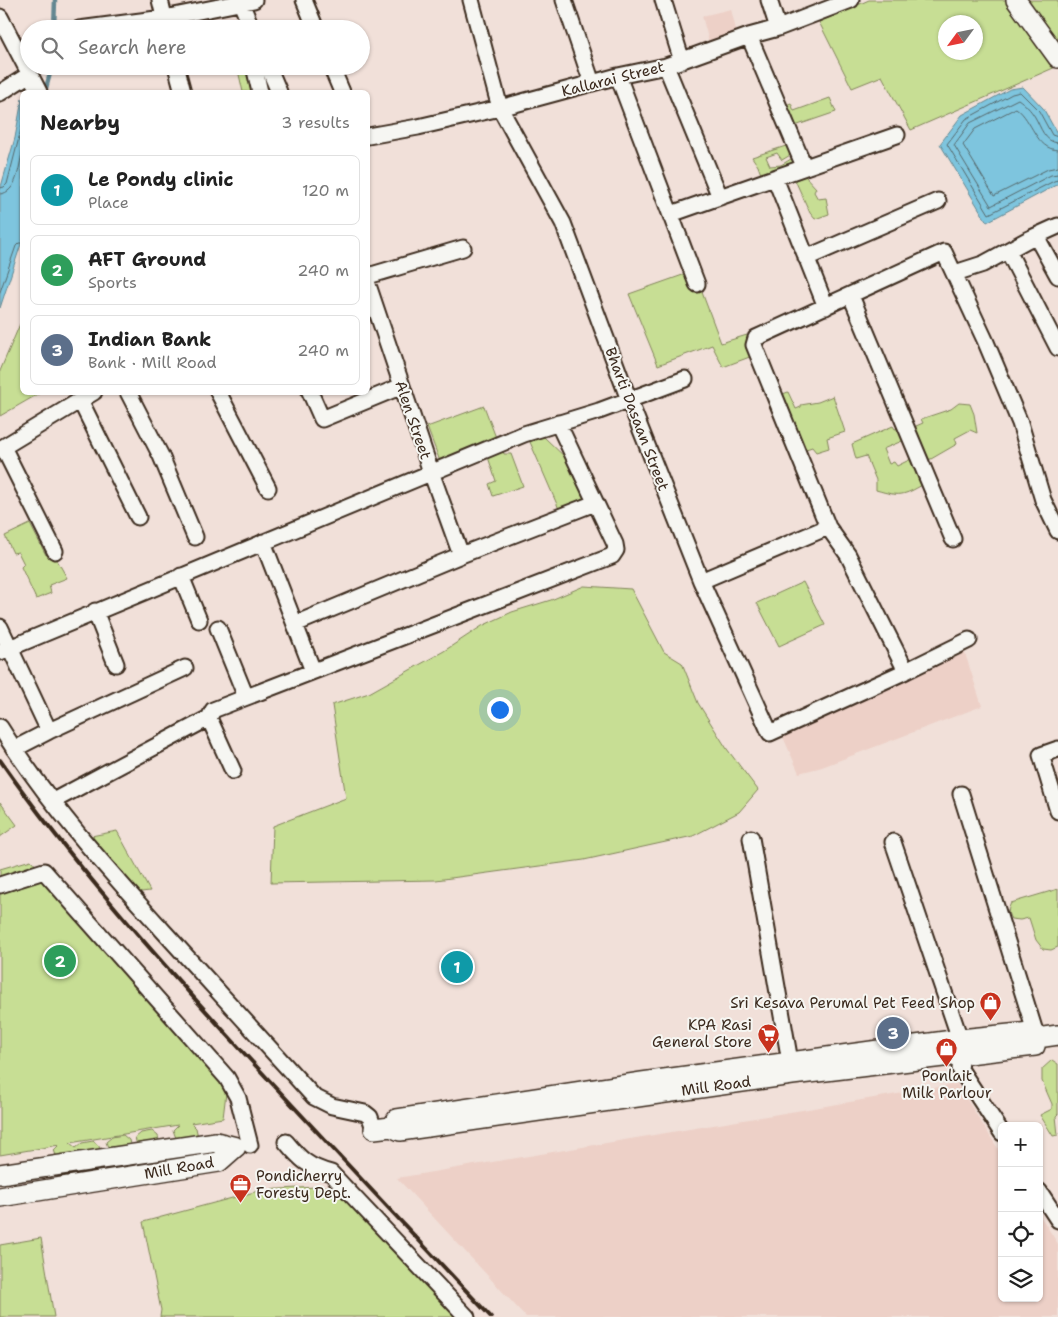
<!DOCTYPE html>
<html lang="en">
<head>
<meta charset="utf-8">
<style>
  :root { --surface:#fff; --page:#f2f2f2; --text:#222; --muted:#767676; --line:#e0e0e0; --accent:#c8321e }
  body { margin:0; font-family:"Shantell Sans",sans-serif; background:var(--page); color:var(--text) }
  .controls { position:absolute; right:15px; bottom:15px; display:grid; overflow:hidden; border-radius:8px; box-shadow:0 1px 4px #0004 }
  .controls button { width:45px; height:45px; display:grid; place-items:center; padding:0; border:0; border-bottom:1px solid var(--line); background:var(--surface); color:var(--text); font:25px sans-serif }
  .compass { position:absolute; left:938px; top:15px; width:45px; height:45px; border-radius:50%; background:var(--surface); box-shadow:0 1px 4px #0004; rotate:237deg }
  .you { position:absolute; left:499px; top:709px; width:18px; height:18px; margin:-12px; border:4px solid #fff; border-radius:50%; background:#1a73e8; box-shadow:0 0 0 8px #1a73e833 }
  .badge { display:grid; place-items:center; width:32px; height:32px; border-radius:50%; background:var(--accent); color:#fff; font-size:16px; font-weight:700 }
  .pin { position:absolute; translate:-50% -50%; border:2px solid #fff; box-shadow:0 1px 5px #0006 }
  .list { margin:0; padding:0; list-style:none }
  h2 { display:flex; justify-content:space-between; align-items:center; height:65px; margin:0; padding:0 20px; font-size:21px }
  h2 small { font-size:16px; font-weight:400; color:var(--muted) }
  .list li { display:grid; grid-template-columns:32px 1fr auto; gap:15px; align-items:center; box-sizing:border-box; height:70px; margin:0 10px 10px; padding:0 10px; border:1px solid var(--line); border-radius:8px }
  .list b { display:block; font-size:19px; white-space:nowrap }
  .list p { margin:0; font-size:16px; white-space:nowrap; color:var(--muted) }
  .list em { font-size:16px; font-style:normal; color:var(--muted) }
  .icon { flex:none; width:28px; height:28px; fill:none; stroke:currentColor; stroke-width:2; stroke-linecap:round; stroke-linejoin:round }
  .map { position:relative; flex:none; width:1058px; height:1317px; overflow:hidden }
  .search { position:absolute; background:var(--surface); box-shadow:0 1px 4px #0004; left:20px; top:20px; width:350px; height:55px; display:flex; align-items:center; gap:12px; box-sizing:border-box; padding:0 18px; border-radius:28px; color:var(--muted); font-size:19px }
  .panel { position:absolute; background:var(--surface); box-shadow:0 1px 4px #0004; left:20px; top:90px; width:350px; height:305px; border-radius:8px }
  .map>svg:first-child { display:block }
  .built { fill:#edd0c7 }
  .green { fill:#c7de94; stroke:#818459; fill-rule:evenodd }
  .water { fill:#7ec5de; stroke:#638791 }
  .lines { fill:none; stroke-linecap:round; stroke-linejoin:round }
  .shore { stroke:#56686b; stroke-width:1 }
  .stream { stroke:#638791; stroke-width:4.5 }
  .minor-casing { stroke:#3b2a1e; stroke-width:19 }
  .major-casing { stroke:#3b2a1e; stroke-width:22 }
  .minor { stroke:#f6f6f2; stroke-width:15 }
  .major { stroke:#f6f6f2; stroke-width:19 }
  .rail { stroke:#3b2a1e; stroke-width:4 }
  .labels { text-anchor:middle; stroke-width:4; stroke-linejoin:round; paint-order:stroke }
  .street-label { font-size:15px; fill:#3b2a1e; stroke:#f6f6f2 }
  .poi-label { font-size:15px; fill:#3b2a1e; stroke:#f6f6f2; text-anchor:end }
</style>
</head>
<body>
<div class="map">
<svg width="1058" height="1317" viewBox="0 0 1058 1317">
  <rect width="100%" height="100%" fill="#f1e0d9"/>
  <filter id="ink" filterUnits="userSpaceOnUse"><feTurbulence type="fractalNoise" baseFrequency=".02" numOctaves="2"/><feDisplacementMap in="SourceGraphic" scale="10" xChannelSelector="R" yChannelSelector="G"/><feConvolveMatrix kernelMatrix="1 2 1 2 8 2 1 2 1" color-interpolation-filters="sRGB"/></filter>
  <g filter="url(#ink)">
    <path class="built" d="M 731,9 L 737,34 L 709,42 L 702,16 Z
      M 962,644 L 982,706 L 822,767 L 799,773 L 779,728 Z
      M 957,1084 L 1002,1155 L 1002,1298 L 1039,1298 L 1039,1214 L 1058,1244 L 1058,1317 L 526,1317 L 397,1178 Z"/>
    <path class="green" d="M 869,0 L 1058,0 L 1058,66 L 911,130 L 882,76 L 852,88 L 819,22 ZM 946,22 L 976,22 L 976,52 L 946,52 Z
      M 237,66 L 252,66 L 257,92 L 243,92 Z
      M 830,98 L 836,112 L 789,128 L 781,107 L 791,103 L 794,111 Z
      M 789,145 L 792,154 L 782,160 L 777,153 L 766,157 L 770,166 L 781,165 L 796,156 L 792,166 L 762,177 L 758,166 L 752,157 Z
      M 805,176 L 816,188 L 814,192 L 818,199 L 826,198 L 829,214 L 815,219 L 810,213 L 795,180 Z
      M 694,271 L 721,343 L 747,335 L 755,355 L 723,367 L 712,345 L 658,365 L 629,294 Z
      M 22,323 L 22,392 L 40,393 L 0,416 L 0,371 L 20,324 Z
      M 788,392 L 796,409 L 801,407 L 801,405 L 818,402 L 833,396 L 845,432 L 827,438 L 829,448 L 816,452 L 812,447 L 803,450 L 775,397 Z
      M 959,403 L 970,404 L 974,414 L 977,433 L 970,430 L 955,438 L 957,444 L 931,459 L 923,460 L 914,435 L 916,426 L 923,423 L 921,419 L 951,409 Z
      M 484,406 L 498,443 L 441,464 L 427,427 Z
      M 893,426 L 895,429 L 902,427 L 907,439 L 883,449 L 889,464 L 894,462 L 897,466 L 915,457 L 924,484 C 903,496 900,497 876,490 L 876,480 L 866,456 L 856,459 L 852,444 Z
      M 543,436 L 571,463 L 586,497 L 559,509 L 530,442 Z
      M 502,448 L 504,454 L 511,454 L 523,486 L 493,496 L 489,484 L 496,481 L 487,454 Z
      M 30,524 L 46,555 L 52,551 L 67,578 L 49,585 L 51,593 L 36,599 L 21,567 L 24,564 L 18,552 L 13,553 L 5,536 Z
      M 803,582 L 825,625 L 779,646 L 757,603 Z
      M 584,586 L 631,589 L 664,652 L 682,663 L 698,703 L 727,749 L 758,790 L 739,812 L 693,836 L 584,860 L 436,880 L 271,883 L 273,826 L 346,798 L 332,705 L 369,693 L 444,651 L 482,626 L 512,612 L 551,600 Z
      M 0,802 L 17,825 L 0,837 Z
      M 117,831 L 150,891 L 132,893 L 86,837 Z
      M 31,860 L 216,1071 L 226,1093 L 223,1118 L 191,1123 L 196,1128 L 198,1137 L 177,1141 L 173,1130 L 178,1125 L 70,1143 L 76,1148 L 82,1143 L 93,1141 L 99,1146 L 101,1155 L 58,1161 L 54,1150 L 59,1145 L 0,1155 L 0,869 Z
      M 1058,889 L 1058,947 L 1051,950 L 1043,949 L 1036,940 L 1029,918 L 1020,920 L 1011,919 C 1007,913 1008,909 1011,903 Z
      M 1052,1060 L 1058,1064 L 1058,1114 L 1056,1116 L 1058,1135 L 1053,1136 L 1040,1115 L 1052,1109 L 1052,1104 L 1042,1081 L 1042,1069 Z
      M 152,1131 L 158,1136 L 160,1145 L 138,1148 L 135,1138 L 141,1133 Z
      M 123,1135 L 129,1140 L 131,1149 L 110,1153 L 106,1142 L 112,1137 Z
      M 335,1186 L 458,1317 L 160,1317 L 161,1310 L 143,1222 L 262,1190 Z
      M 41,1238 L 54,1317 L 0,1317 L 0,1245 Z"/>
    <path class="water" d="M 1023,87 L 1043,108 L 1058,135 L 1058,184 L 987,222 L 940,144 L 962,115 L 1010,89 Z
      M 22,99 L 22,241 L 0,308 L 0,190 L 15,138 Z"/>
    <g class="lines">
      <path class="shore" d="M 1058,137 L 1052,135 L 1039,111 L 1020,92 L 1012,94 L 966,119 L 947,144 L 989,214 L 1054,181 L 1058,180
        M 1058,143 C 1044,142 1041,127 1035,117 C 1031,110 1024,103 1018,99 L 970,123 L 954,145 L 991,206 L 1051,175 L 1058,174
        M 1058,150 C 1035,149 1033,120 1016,108 L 975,129 L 963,145 L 994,196 L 1048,169 L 1058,167
        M 0,188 L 4,187 L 7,184 L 22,126
        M 0,194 C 17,193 19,167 22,153
        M 0,292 L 16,246 L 19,243 L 22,243"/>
      <path class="stream" d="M 54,29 L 55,0
        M 45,92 L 52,66"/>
      <defs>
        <path id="minor" d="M 160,0 L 167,29
          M 304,0 L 316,29
          M 471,0 L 500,108 L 563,223 L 629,400 L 701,581 L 770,733 L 906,671 L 969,640
          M 564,0 L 592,83
          M 663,0 L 682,61
          M 769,0 L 778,28
          M 241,3 L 252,29
          M 0,17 L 39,92
          M 79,29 L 164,18 L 254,0
          M 749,36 L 804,166
          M 176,66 L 183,92
          M 254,66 L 260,92
          M 268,66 L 279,92
          M 331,66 L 342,92
          M 666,66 L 720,197
          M 618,76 L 697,284
          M 0,93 L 30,74
          M 368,136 L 418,127 L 500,108 L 618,76 L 666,66 L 749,36 L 778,28 L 851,0
          M 775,178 L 826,307
          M 671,214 L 897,135
          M 1036,236 L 1058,276
          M 1008,251 L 1058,348
          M 806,258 L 938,201
          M 955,273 L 983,264 L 1027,240 L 1058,226
          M 368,276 L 463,248
          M 368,285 L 431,472 L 461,555
          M 851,296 L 953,539
          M 128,392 L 161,456 L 195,537
          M 218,392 L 268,488
          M 310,392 L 322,419 L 402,386
          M 80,400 L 138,517
          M 3,447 L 55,551
          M 0,449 L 94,392
          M 263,542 L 313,671
          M 181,576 L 199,620
          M 701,581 L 828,527
          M 95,611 L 116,664
          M 295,624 L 461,555 L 595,503
          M 0,627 L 49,731
          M 218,628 L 246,697
          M 0,652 L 524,434 L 599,411 L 685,379
          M 906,671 L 848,555 L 828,527 L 754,345 L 756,338 L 944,252 L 985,340 L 1020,423 L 1043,500 L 1058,531
          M 209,718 L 233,771
          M 0,727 C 47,802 107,869 166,934 C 216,989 265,1043 314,1097 L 332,1106 L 365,1113 L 370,1117 L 374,1129
          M 14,749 L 49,731 L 185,668
          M 1058,749 L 1041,755 L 1058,811
          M 961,794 L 1037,1038
          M 53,801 L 209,718 L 213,710 L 612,556 L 616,550 L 615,544 L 558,423
          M 751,838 L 792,1073
          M 893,842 L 960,1039 L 962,1053 L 960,1069 L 1002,1133
          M 0,885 L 44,871 L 227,1078 L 238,1098 L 250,1145
          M 286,1142 C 300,1159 308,1167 331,1173 L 467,1317
          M 1039,1191 L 1058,1220"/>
        <path id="major" d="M 1016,0 L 1058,58
          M 391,1127 L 397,1119 L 642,1082 L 960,1039 L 1030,1032 L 1037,1038 L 1058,1035
          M 374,1129 L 391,1127 L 400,1131 L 792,1075 L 1035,1046 L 1037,1038
          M 0,1174 L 216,1142 L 236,1147
          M 0,1197 L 219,1162 L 236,1147"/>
      </defs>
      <use href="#minor" class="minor-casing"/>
      <use href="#major" class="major-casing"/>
      <use href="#minor" class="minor"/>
      <use href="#major" class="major"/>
      <path class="rail" d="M 0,760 C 72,863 159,960 243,1052 C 325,1141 408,1229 491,1317"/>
    </g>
  </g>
  <defs>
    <symbol id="shop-pin" viewBox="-11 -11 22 30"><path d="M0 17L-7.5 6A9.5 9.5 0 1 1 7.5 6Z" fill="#c8321e" stroke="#f6f6f2"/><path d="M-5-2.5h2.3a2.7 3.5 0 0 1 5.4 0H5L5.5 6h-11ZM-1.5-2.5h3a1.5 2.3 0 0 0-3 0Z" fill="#fff"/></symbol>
    <symbol id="supermarket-pin" viewBox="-11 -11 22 30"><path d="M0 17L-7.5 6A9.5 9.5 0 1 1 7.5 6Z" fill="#c8321e" stroke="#f6f6f2"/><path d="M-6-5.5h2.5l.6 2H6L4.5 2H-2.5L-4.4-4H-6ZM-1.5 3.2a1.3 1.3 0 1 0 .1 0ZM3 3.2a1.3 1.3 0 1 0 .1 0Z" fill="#fff"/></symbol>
    <symbol id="office-pin" viewBox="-11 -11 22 30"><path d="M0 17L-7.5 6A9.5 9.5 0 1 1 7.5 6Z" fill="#c8321e" stroke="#f6f6f2"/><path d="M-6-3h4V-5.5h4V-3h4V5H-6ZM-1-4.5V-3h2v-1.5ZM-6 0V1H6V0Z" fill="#fff"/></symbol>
  </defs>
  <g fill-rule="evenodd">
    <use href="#shop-pin" x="978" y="990" width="25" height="34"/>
    <use href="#supermarket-pin" x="756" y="1022" width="25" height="34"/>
    <use href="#shop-pin" x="934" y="1036" width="25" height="34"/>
    <use href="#office-pin" x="228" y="1172" width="25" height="34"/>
  </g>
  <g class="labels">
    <g class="street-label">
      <text transform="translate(613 79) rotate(-14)" y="5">Kallarai Street</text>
      <text transform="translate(637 419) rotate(69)" y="5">Bharti Dasaan Street</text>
      <text transform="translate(413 420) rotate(71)" y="5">Alen Street</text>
      <text transform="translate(716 1086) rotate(-8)" y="5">Mill Road</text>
      <text transform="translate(179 1168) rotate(-10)" y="5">Mill Road</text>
    </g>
    <g class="poi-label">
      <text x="975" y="1008">Sri Kesava Perumal Pet Feed Shop</text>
      <text x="752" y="1030">KPA Rasi<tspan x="752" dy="17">General Store</tspan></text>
      <text x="947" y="1081" text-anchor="middle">Ponlait<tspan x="947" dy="17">Milk Parlour</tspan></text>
      <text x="256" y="1181" text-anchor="start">Pondicherry<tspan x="256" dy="17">Foresty Dept.</tspan></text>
    </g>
  </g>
</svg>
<div class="controls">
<button>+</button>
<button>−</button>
<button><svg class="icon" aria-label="locate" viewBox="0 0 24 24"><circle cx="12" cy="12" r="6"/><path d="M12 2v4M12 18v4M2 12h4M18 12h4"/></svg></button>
<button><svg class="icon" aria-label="layers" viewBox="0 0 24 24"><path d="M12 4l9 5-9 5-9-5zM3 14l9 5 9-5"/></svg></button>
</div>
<svg class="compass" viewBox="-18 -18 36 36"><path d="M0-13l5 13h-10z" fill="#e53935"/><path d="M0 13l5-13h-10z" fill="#767676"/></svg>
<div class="you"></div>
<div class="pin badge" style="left:457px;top:967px;background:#0f9aa8">1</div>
<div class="pin badge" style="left:60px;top:961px;background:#2e9e5b">2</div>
<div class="pin badge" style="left:893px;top:1033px;background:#5c6f8a">3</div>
<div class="search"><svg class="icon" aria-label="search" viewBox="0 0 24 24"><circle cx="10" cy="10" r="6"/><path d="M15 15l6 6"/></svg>Search here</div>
<section class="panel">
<h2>Nearby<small>3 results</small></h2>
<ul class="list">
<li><span class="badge" style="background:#0f9aa8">1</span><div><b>Le Pondy clinic</b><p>Place</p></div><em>120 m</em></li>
<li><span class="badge" style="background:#2e9e5b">2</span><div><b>AFT Ground</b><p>Sports</p></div><em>240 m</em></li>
<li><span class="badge" style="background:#5c6f8a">3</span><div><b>Indian Bank</b><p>Bank · Mill Road</p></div><em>240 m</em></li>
</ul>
</section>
</div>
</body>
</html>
